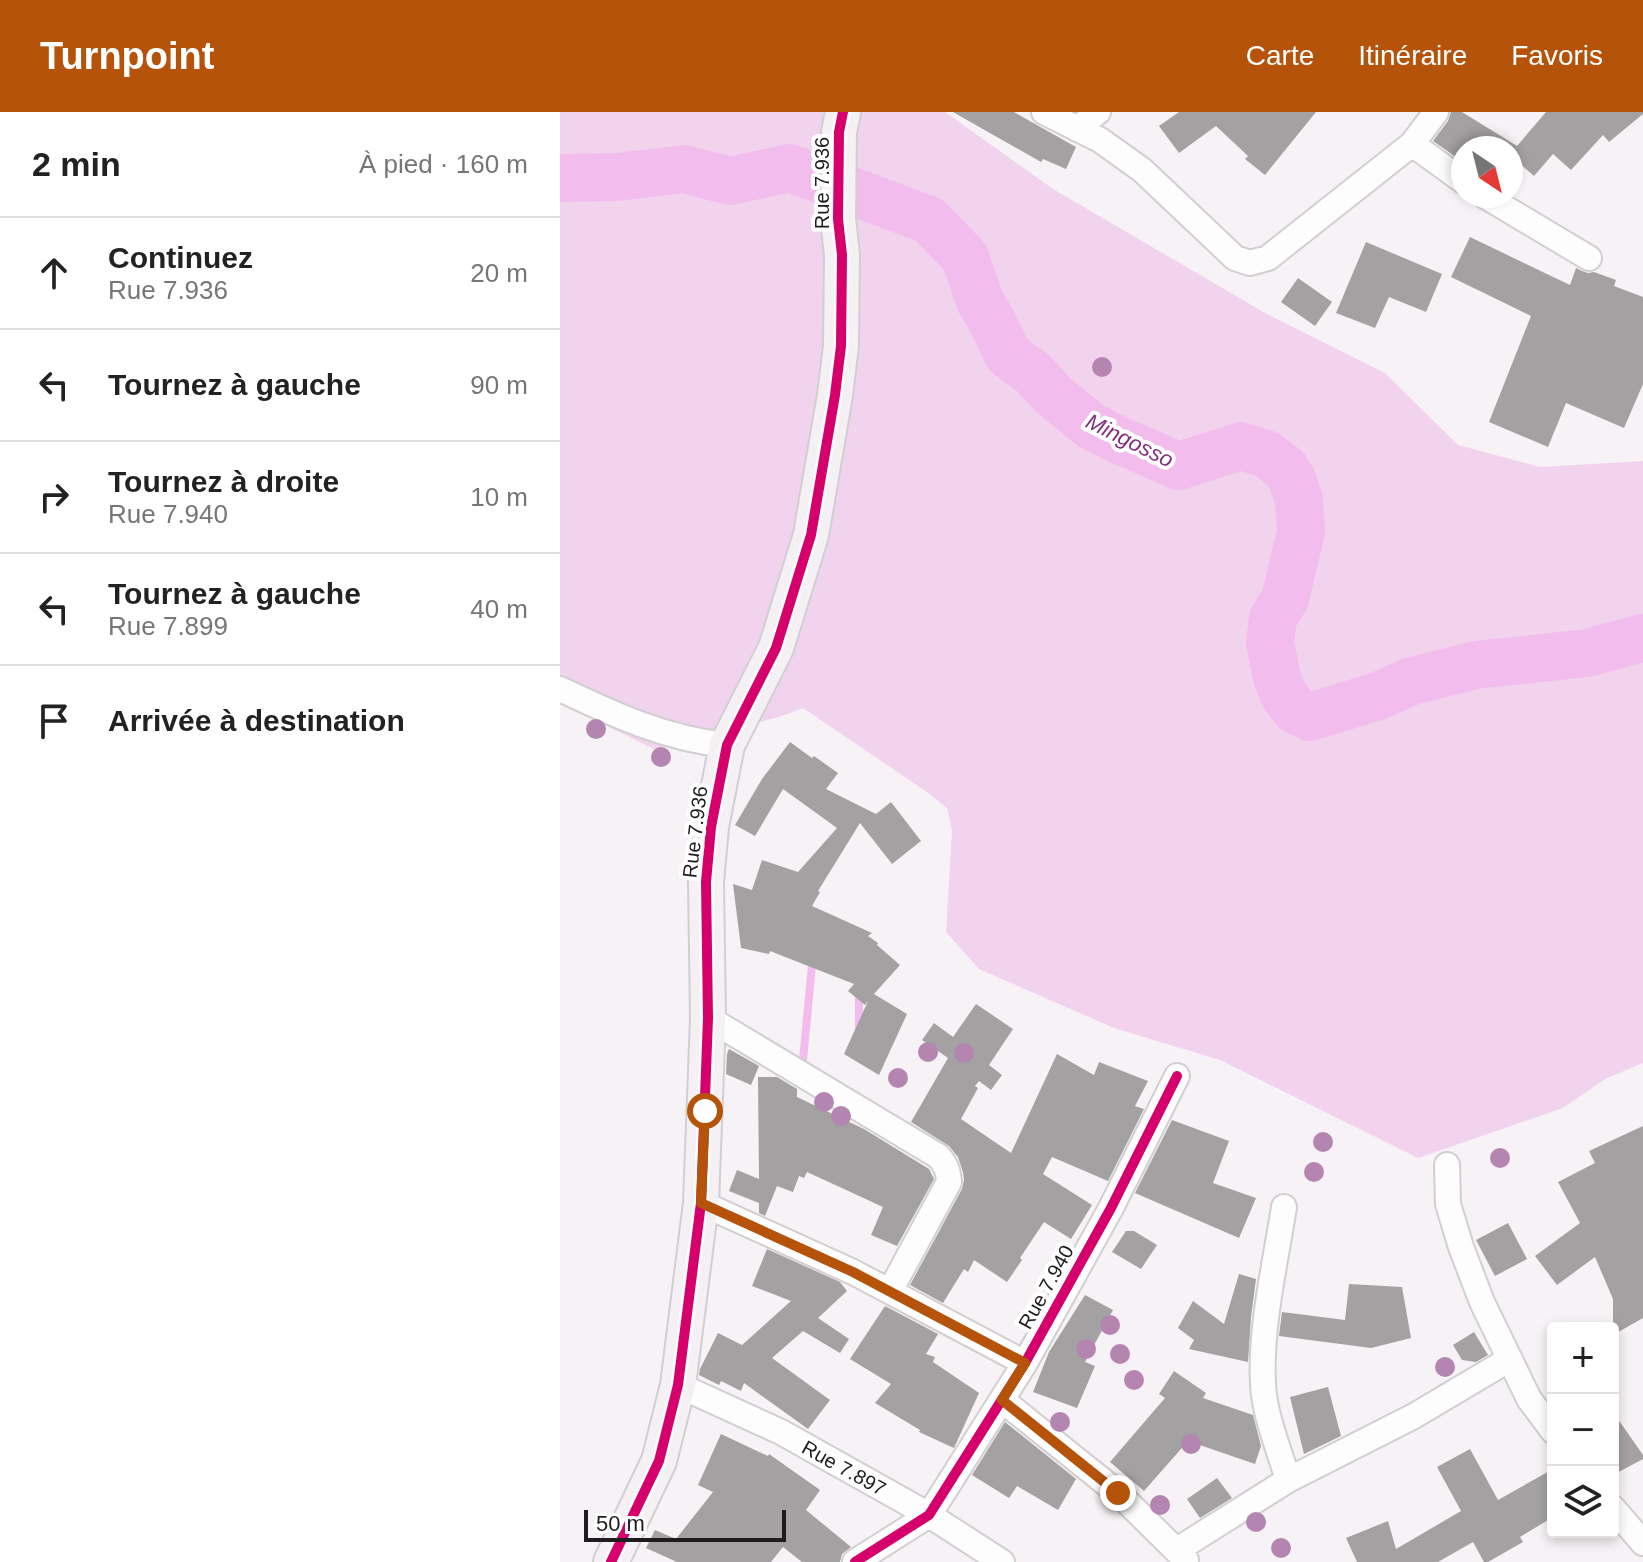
<!DOCTYPE html>
<html lang="fr">
<head>
<meta charset="utf-8">
<style>
  :root { --surface:#fff; --page:#f2f2f2; --text:#222; --muted:#767676; --line:#e0e0e0; --accent:#b45309 }
  body { margin:0; font-family:Arial,sans-serif; background:var(--page); color:var(--text) }
  .controls { position:absolute; right:24px; bottom:24px; display:grid; overflow:hidden; border-radius:8px; box-shadow:0 4px 12px #0003 }
  .controls button { width:72px; height:72px; display:grid; place-items:center; padding:0; border:0; border-bottom:2px solid var(--line); background:var(--surface); color:var(--text); font:40px sans-serif }
  .compass { position:absolute; left:891px; top:24px; width:72px; height:72px; border-radius:50%; background:var(--surface); box-shadow:0 4px 12px #0003; rotate:145deg }
  .scale { position:absolute; left:24px; bottom:20px; width:202px; box-sizing:border-box; padding-left:8px; border:4px solid #1e1c1e; border-top:0; font-size:22px; line-height:28px; white-space:nowrap; color:#1e1c1e; -webkit-text-stroke:6px #fff; paint-order:stroke }
  .stop { position:absolute; width:24px; height:24px; margin:-18px; border:6px solid #b45309; border-radius:50%; background:#fff }
  .stop.end { background:#b45309; border-color:#fff; box-shadow:0 2px 8px #0008 }
  .list { margin:0; padding:0; list-style:none }
  h2 { display:flex; justify-content:space-between; align-items:center; height:104px; margin:0; padding:0 32px; font-size:34px }
  h2 small { font-size:26px; font-weight:400; color:var(--muted) }
  .list li { display:grid; grid-template-columns:52px 1fr auto; gap:24px; align-items:center; box-sizing:border-box; height:112px; padding:0 32px; border-top:2px solid var(--line) }
  .list b { display:block; font-size:30px; white-space:nowrap }
  .list p { margin:0; font-size:26px; white-space:nowrap; color:var(--muted) }
  .list em { font-size:26px; font-style:normal; color:var(--muted) }
  .icon { flex:none; width:44px; height:44px; fill:none; stroke:currentColor; stroke-width:2; stroke-linecap:round; stroke-linejoin:round }
  .map { position:relative; flex:none; width:1083px; height:1450px; overflow:hidden }
  header { display:flex; align-items:center; gap:48px; box-sizing:border-box; height:112px; padding:0 40px; background:var(--accent); color:#fff }
  header strong { font-size:38px }
  nav { display:flex; gap:44px; margin-inline-start:auto; font-size:28px }
  main { display:flex }
  aside { flex:1; background:var(--surface) }
  .map>svg:first-child { display:block }
  .green { fill:#f2d3ee }
  .lines { fill:none; stroke-linecap:round; stroke-linejoin:round }
  .stream { stroke:#f2bded; stroke-width:8 }
  .river { stroke:#f2bded; stroke-width:48 }
  .building { fill:#a4a1a3 }
  .street-casing { stroke:#d1cfd1; stroke-width:28 }
  .secondary-casing { stroke:#d1cfd1; stroke-width:38 }
  .street { stroke:#fefdfe; stroke-width:24 }
  .secondary { stroke:#f4f0f3; stroke-width:34 }
  .cycleway-casing { stroke:#fff; stroke-width:15 }
  .cycleway { stroke:#d6006c; stroke-width:10 }
  .tree { fill:#b585b2 }
  .route { stroke:#b45309; stroke-width:10 }
  .labels { text-anchor:middle; stroke-width:8; stroke-linejoin:round; paint-order:stroke }
  .street-label { font-size:20px; fill:#1e1c1e; stroke:#fff }
  .water-label { font-size:22px; font-style:italic; fill:#832e7f; stroke:#fff }
</style>
</head>
<body>
<header>
<strong>Turnpoint</strong>
<nav><a>Carte</a><a>Itinéraire</a><a>Favoris</a></nav>
</header>
<main>
<aside>
<h2>2 min<small>À pied · 160 m</small></h2>
<ul class="list">
<li><svg class="icon" aria-label="ahead" viewBox="0 0 24 24"><path d="M12 20V5M6 11l6-6 6 6"/></svg><div><b>Continuez</b><p>Rue 7.936</p></div><em>20 m</em></li>
<li><svg class="icon" aria-label="left" viewBox="0 0 24 24"><path d="M17 20v-9H6M10 6l-5 5 5 5"/></svg><div><b>Tournez à gauche</b></div><em>90 m</em></li>
<li><svg class="icon" aria-label="right" viewBox="0 0 24 24"><path d="M7 20v-9h11M14 6l5 5-5 5"/></svg><div><b>Tournez à droite</b><p>Rue 7.940</p></div><em>10 m</em></li>
<li><svg class="icon" aria-label="left" viewBox="0 0 24 24"><path d="M17 20v-9H6M10 6l-5 5 5 5"/></svg><div><b>Tournez à gauche</b><p>Rue 7.899</p></div><em>40 m</em></li>
<li><svg class="icon" aria-label="arrive" viewBox="0 0 24 24"><path d="M6 21V4h12l-3 4 3 4H6"/></svg><div><b>Arrivée à destination</b></div></li>
</ul>
</aside>
<div class="map">
<svg width="1083" height="1450" viewBox="0 0 1083 1450">
  <rect width="100%" height="100%" fill="#f6f2f5"/>
  <path class="green" d="M 0,0 L 385,0 L 493,77 L 707,202 L 825,261 L 898,333 L 980,355 L 1083,349 L 1083,951 L 1045,967 L 1003,996 L 858,1046 L 660,948 L 554,916 L 419,857 L 386,820 L 392,719 L 387,696 L 367,680 L 243,596 L 219,605 L 94,637 L 0,591 Z"/>
  <g class="lines">
    <path class="stream" d="M 299,882 L 299,917
      M 243,948 L 252,853"/>
    <path class="river" d="M 0,66 L 57,65 L 124,57 L 170,69 L 230,56 L 369,108 L 405,145 L 420,189 L 433,211 L 448,243 L 473,261 L 493,283 L 531,314 L 561,329 L 619,354 L 681,334 L 706,342 L 725,356 L 732,367 L 739,387 L 741,420 L 725,487 L 713,506 L 710,531 L 717,566 L 724,583 L 735,598 L 750,605 L 818,584 L 852,569 L 916,553 L 1027,541 L 1083,526"/>
  </g>
  <path class="building" d="M 393,0 L 454,0 L 516,35 L 506,57 L 483,47 L 481,50 Z
    M 619,0 L 756,0 L 705,63 L 685,47 L 688,44 L 656,14 L 619,41 L 599,14 Z
    M 891,0 L 902,0 L 957,34 L 986,0 L 1083,0 L 1083,2 L 1049,30 L 1043,23 L 1011,58 L 993,42 L 974,64 L 951,44 L 951,40 L 955,36 L 903,36 L 903,50 L 873,29 L 888,9 Z
    M 910,125 L 1010,173 L 1016,156 L 1022,159 L 1028,161 L 1034,160 L 1056,168 L 1054,174 L 1083,185 L 1083,272 L 1064,316 L 1006,291 L 988,335 L 929,310 L 971,204 L 891,165 Z
    M 806,130 L 882,162 L 866,200 L 829,185 L 815,216 L 776,201 Z
    M 738,166 L 772,190 L 755,214 L 721,190 Z
    M 230,630 L 252,646 L 254,644 L 278,661 L 266,677 L 316,702 L 331,690 L 361,729 L 332,752 L 300,711 L 258,779 L 260,780 L 252,794 L 312,821 L 308,824 L 318,831 L 317,833 L 340,853 L 314,882 L 347,902 L 319,963 L 284,942 L 308,889 L 305,893 L 288,879 L 294,872 L 210,839 L 209,842 L 181,836 L 173,772 L 192,778 L 202,748 L 238,760 L 277,716 L 223,677 L 195,724 L 175,713 L 202,667 Z
    M 416,892 L 453,917 L 429,953 L 442,963 L 431,978 L 419,969 L 415,974 L 418,976 L 401,1007 L 451,1041 L 497,942 L 534,963 L 539,950 L 588,969 L 575,994 L 584,997 L 548,1069 L 492,1045 L 483,1062 L 532,1093 L 511,1127 L 484,1110 L 460,1146 L 462,1148 L 447,1170 L 414,1148 L 408,1160 L 404,1157 L 383,1191 L 350,1173 L 402,1077 L 404,1068 L 403,1060 L 398,1045 L 389,1034 L 351,1010 L 388,946 L 362,928 L 374,911 L 393,925 Z
    M 169,937 L 199,954 L 191,973 L 166,962 L 167,942 Z
    M 198,965 L 217,965 L 237,977 L 237,985 L 304,1017 L 369,1057 L 374,1067 L 337,1134 L 311,1123 L 323,1095 L 247,1060 L 244,1066 L 239,1064 L 233,1080 L 217,1074 L 205,1104 L 199,1101 L 199,1091 L 169,1079 L 177,1058 L 199,1067 Z
    M 612,1008 L 669,1029 L 653,1071 L 696,1086 L 679,1126 L 575,1081 Z
    M 1083,1014 L 1083,1206 L 1053,1223 L 1053,1187 L 1035,1145 L 997,1173 L 975,1144 L 1020,1111 L 998,1070 L 1035,1051 L 1029,1039 Z
    M 948,1111 L 967,1147 L 935,1164 L 916,1128 Z
    M 566,1119 L 574,1119 L 597,1133 L 581,1157 L 552,1140 Z
    M 207,1137 L 280,1170 L 287,1179 L 258,1206 L 289,1227 L 280,1241 L 243,1219 L 212,1246 L 270,1288 L 248,1317 L 184,1271 L 181,1279 L 161,1269 L 159,1273 L 139,1263 L 140,1257 L 158,1221 L 182,1233 L 231,1189 L 192,1174 Z
    M 679,1162 L 696,1167 L 691,1205 L 688,1250 L 629,1237 L 634,1228 L 618,1216 L 633,1189 L 664,1212 Z
    M 789,1172 L 842,1175 L 851,1226 L 811,1236 L 719,1224 L 722,1200 L 785,1208 Z
    M 525,1183 L 553,1198 L 525,1250 L 535,1254 L 517,1296 L 473,1280 L 489,1240 Z
    M 325,1194 L 378,1222 L 366,1242 L 375,1245 L 373,1250 L 419,1281 L 394,1336 L 359,1320 L 360,1318 L 315,1291 L 331,1272 L 290,1247 Z
    M 914,1220 L 928,1243 L 916,1250 L 902,1248 L 893,1233 Z
    M 614,1259 L 646,1281 L 643,1286 L 693,1303 L 701,1334 L 695,1352 L 628,1329 L 584,1379 L 550,1350 L 605,1286 L 599,1282 Z
    M 768,1275 L 781,1324 L 744,1342 L 730,1285 Z
    M 1053,1300 L 1083,1343 L 1083,1347 L 1053,1363 Z
    M 445,1310 L 516,1367 L 498,1398 L 457,1374 L 449,1386 L 412,1363 Z
    M 161,1322 L 208,1344 L 209,1342 L 260,1378 L 246,1398 L 291,1435 L 282,1442 L 280,1450 L 242,1450 L 223,1435 L 211,1450 L 117,1450 L 86,1436 L 95,1418 L 116,1427 L 153,1380 L 138,1373 Z
    M 910,1337 L 938,1388 L 993,1357 L 993,1405 L 960,1425 L 963,1430 L 928,1450 L 924,1450 L 913,1430 L 878,1450 L 797,1450 L 786,1426 L 828,1409 L 836,1437 L 901,1399 L 877,1355 Z
    M 657,1366 L 672,1386 L 640,1406 L 627,1387 Z"/>
  <g class="lines">
    <defs>
      <path id="street" d="M 484,0 L 540,28 L 582,58 L 675,146 L 690,151 L 708,146 L 852,32 L 876,0
        M 517,17 L 538,0
        M 852,32 L 903,69
        M 925,84 L 1029,146
        M 0,577 C 55,603 106,627 167,633
        M 148,906 L 378,1044 C 386,1052 388,1059 389,1070 L 330,1179
        M 887,1053 L 888,1092 L 901,1135 L 922,1190 L 969,1287 L 993,1319
        M 141,1091 L 293,1160 L 465,1251
        M 724,1095 C 715,1153 700,1215 703,1273 C 705,1305 719,1337 728,1368
        M 118,1273 L 221,1320 L 369,1403 L 442,1450
        M 442,1288 L 558,1381 L 626,1448
        M 1053,1396 L 1083,1431
        M 617,1438 L 728,1368 L 854,1304 L 950,1247
        M 295,1450 L 369,1403 L 465,1251 L 551,1096 L 617,964"/>
      <path id="secondary" d="M 51,1450 L 99,1349 L 118,1273 L 141,1091 L 148,906 L 146,770 L 151,715 L 167,633 L 216,536 L 251,423 L 275,283 L 281,234 L 282,143 L 278,107 L 279,20 L 283,0"/>
    </defs>
    <use href="#street" class="street-casing"/>
    <use href="#secondary" class="secondary-casing"/>
    <use href="#street" class="street"/>
    <use href="#secondary" class="secondary"/>
    <defs>
      <path id="cycleway" d="M 51,1450 L 99,1349 L 118,1273 L 141,1091 L 148,906 L 146,770 L 151,715 L 167,633 L 216,536 L 251,423 L 275,283 L 281,234 L 282,143 L 278,107 L 279,20 L 283,0
        M 295,1450 L 369,1403 L 465,1251 L 551,1096 L 617,964"/>
    </defs>
    <use href="#cycleway" class="cycleway-casing"/>
    <use href="#cycleway" class="cycleway"/>
  </g>
  <g class="tree">
    <circle cx="542" cy="255" r="10"/>
    <circle cx="36" cy="617" r="10"/>
    <circle cx="101" cy="645" r="10"/>
    <circle cx="368" cy="940" r="10"/>
    <circle cx="404" cy="941" r="10"/>
    <circle cx="338" cy="966" r="10"/>
    <circle cx="264" cy="990" r="10"/>
    <circle cx="281" cy="1004" r="10"/>
    <circle cx="763" cy="1030" r="10"/>
    <circle cx="940" cy="1046" r="10"/>
    <circle cx="754" cy="1060" r="10"/>
    <circle cx="550" cy="1213" r="10"/>
    <circle cx="526" cy="1237" r="10"/>
    <circle cx="560" cy="1242" r="10"/>
    <circle cx="885" cy="1255" r="10"/>
    <circle cx="574" cy="1268" r="10"/>
    <circle cx="500" cy="1310" r="10"/>
    <circle cx="631" cy="1332" r="10"/>
    <circle cx="600" cy="1393" r="10"/>
    <circle cx="696" cy="1410" r="10"/>
    <circle cx="721" cy="1436" r="10"/>
  </g>
  <g class="lines">
    <path class="route" d="M 145,999 L 141,1091 L 293,1160 L 465,1251 L 442,1288 L 558,1381"/>
  </g>
  <g class="labels">
    <g class="street-label">
      <text transform="translate(262 71) rotate(-90)" y="7">Rue 7.936</text>
      <text transform="translate(135 720) rotate(-83)" y="7">Rue 7.936</text>
      <text transform="translate(486 1175) rotate(-61)" y="7">Rue 7.940</text>
      <text transform="translate(284 1356) rotate(29)" y="7">Rue 7.897</text>
    </g>
    <g class="water-label">
      <text transform="translate(570 328) rotate(26)" y="8">Mingosso</text>
    </g>
  </g>
</svg>
<div class="controls">
<button>+</button>
<button>−</button>
<button><svg class="icon" aria-label="layers" viewBox="0 0 24 24"><path d="M12 4l9 5-9 5-9-5zM3 14l9 5 9-5"/></svg></button>
</div>
<svg class="compass" viewBox="-18 -18 36 36"><path d="M0-13l5 13h-10z" fill="#e53935"/><path d="M0 13l5-13h-10z" fill="#767676"/></svg>
<div class="scale">50 m</div>
<div class="stop" style="left:145px;top:999px"></div>
<div class="stop end" style="left:558px;top:1381px"></div>
</div>
</main>
</body>
</html>
